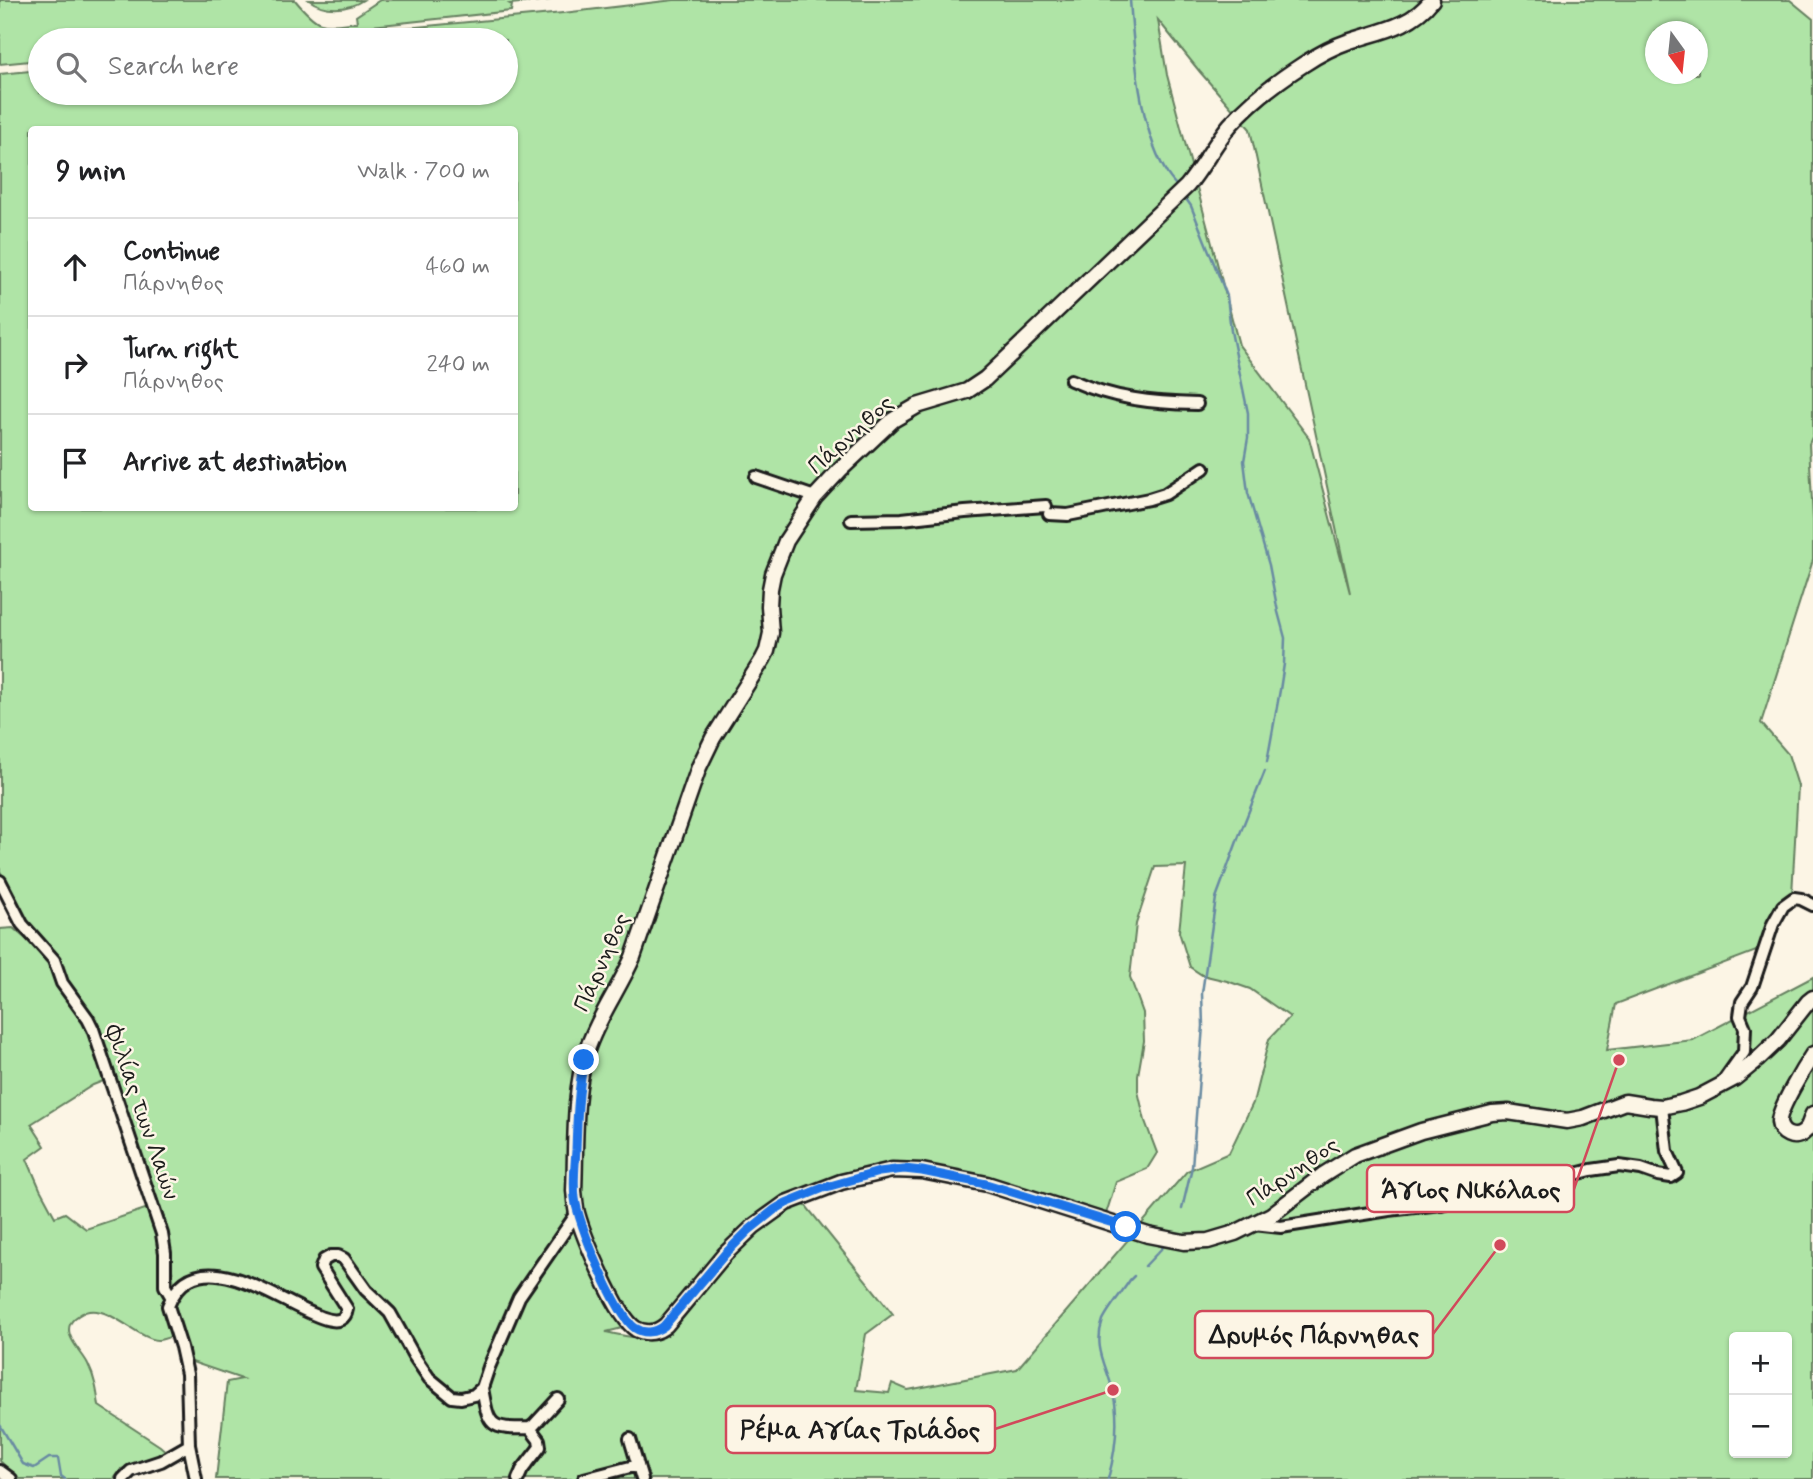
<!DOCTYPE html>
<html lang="en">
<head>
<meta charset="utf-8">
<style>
  :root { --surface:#fff; --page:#f2f2f2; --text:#202124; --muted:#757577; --line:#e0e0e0 }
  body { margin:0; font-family:Mynerve,sans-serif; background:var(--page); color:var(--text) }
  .controls { position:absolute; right:21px; bottom:21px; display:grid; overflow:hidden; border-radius:7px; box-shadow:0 2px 5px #0004 }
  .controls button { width:63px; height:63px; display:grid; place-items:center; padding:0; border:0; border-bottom:2px solid var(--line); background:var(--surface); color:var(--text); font:35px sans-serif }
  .compass { position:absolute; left:1645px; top:21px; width:63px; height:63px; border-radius:50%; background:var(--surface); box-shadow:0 2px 5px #0004; rotate:165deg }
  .stop { position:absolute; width:21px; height:21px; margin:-16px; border:5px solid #1a73e8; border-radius:50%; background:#fff }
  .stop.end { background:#1a73e8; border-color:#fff; box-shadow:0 2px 7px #0008 }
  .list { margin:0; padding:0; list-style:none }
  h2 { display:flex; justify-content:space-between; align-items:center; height:91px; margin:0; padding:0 28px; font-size:30px }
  h2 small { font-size:23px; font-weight:400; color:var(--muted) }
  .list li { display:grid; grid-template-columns:46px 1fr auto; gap:21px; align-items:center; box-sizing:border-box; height:98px; padding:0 28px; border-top:2px solid var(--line) }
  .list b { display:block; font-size:26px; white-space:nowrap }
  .list p { margin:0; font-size:23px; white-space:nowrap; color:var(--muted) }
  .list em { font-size:23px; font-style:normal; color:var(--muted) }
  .icon { flex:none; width:38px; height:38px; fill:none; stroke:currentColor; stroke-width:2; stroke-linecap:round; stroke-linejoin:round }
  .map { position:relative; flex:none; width:1813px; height:1479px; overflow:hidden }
  .search { position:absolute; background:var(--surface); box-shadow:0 2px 5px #0004; left:28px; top:28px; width:490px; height:77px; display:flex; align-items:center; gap:18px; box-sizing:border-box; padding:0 24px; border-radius:38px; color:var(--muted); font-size:26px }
  .panel { position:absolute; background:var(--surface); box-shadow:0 2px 5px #0004; left:28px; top:126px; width:490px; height:385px; border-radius:7px }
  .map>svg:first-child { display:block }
  .green { fill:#afe4a6; stroke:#668061; stroke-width:2; fill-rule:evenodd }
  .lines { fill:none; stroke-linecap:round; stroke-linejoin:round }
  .stream { stroke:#698ba2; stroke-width:2.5 }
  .minor-casing { stroke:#1c1c1c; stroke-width:16 }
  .major-casing { stroke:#1c1c1c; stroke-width:19 }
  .minor { stroke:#fcf5e5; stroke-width:10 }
  .major { stroke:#fcf5e5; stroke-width:14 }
  .route { stroke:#1a73e8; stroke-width:9 }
  .labels { text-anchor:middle; stroke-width:5; stroke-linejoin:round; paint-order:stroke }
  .street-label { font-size:24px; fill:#1c1c1c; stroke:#fcf5e5 }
  .leader { fill:none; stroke:#d1495b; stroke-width:2.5 }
  .callout-dot { fill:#d1495b; stroke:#fcf5e5; stroke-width:2.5 }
  .callout { fill:#fcf5e5; stroke:#d1495b; stroke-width:2.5 }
  .callout-label { font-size:26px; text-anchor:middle; font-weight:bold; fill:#1c1c1c }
</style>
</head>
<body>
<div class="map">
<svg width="1813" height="1479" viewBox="0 0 1813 1479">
  <rect width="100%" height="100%" fill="#fcf5e5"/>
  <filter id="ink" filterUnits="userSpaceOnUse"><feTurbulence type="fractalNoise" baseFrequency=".0143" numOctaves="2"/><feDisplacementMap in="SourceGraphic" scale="14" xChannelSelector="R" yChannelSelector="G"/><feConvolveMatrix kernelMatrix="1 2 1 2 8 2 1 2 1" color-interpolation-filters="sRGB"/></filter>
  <g filter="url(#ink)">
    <path class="green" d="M 0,0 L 295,0 C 319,29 322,26 357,22 L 356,16 L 380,0 L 551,0 L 510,4 L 512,5 L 511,11 L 242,40 L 40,40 L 40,60 L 0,64 Z
      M 309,0 L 363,0 C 347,11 324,11 309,0 Z
      M 674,0 L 1790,0 L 1813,19 L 1813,435 L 1809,444 L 1813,520 L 1813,560 L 1761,723 L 1788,754 L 1798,786 L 1792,895 L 1759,950 L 1616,1004 L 1607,1050 L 1693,1040 L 1813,977 L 1813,1479 L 216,1479 L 227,1382 L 242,1379 L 189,1361 L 175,1307 L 174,1285 L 166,1223 L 98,1034 L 91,1016 L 67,983 L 59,959 L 27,927 L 0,871 L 0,74 L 40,70 L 40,93 L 506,93 L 506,40 L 297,40 L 385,30 L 563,13 ZM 1158,20 L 1200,72 L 1250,129 L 1350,593 L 1309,438 L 1239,345 L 1167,75 ZM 1656,32 L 1698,32 L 1698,74 L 1656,74 ZM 32,130 L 514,130 L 514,508 L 32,508 ZM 1186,866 L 1179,932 L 1190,967 L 1202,975 L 1227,981 L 1250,989 L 1290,1017 L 1269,1039 L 1253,1103 L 1229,1153 L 1187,1171 L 1017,1369 L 908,1390 L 892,1383 L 889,1393 L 856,1390 L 866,1334 L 893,1314 L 807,1207 L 801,1203 C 788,1206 778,1215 768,1223 C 730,1254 704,1295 672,1331 C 653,1343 627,1337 606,1332 L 643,1323 L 656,1325 L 665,1323 L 725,1250 L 753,1222 L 800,1194 L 835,1180 L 874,1170 L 903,1165 L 928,1167 L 1001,1183 L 1106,1214 L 1116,1182 L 1147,1169 L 1157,1153 L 1145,1121 L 1138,1091 L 1138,1075 L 1144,1041 L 1143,1013 L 1130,977 L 1136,924 L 1155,867 ZM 1734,1337 L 1787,1337 L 1787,1453 L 1734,1453 Z
      M 13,928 L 48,958 L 89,1027 L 106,1080 L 93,1085 L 31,1124 L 45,1146 L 27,1159 L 40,1189 L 55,1217 L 65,1213 L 86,1229 L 151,1207 L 160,1234 L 164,1301 L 174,1335 C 169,1337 163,1340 158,1340 C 140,1340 111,1307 89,1311 C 83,1312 80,1314 75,1318 C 58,1332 82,1351 88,1364 C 95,1378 97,1391 99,1406 L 160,1446 L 168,1453 L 121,1469 L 114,1479 L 19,1479 L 0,1461 L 0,929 Z"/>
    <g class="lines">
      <path class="stream" d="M 1130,0 C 1134,52 1139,125 1165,170 C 1168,176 1173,182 1178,187
        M 1184,196 L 1191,206 L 1227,296 L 1231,331 L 1248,413 L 1248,438 L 1244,461 L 1248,493 L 1269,565 L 1278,612 L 1285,638 L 1284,664 L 1280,690 L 1267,762
        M 1182,1209 L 1192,1167 L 1203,1026 L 1202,993 L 1216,898 L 1239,836 L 1265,771
        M 1145,1266 L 1164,1246
        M 0,1425 L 23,1464 L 34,1468 L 49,1458 L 58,1458 L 61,1476 L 65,1479
        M 1108,1479 C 1116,1450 1120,1418 1112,1388 C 1106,1364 1093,1347 1103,1320 C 1108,1309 1123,1291 1130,1280 L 1134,1276"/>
      <defs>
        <path id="minor" d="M 1071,380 C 1114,399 1151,403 1197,404
          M 756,477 L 815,497
          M 1049,514 L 1068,515 L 1149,499 L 1165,494 L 1204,468
          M 851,520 L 902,519 L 965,512 L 1046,506
          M 0,881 L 22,924 L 54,960 L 62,983 L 88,1019 L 93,1029 L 162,1234 L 165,1253 L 165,1286 L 172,1298
          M 1722,1083 L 1744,1052 L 1745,1028 L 1740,1016 L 1742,1002 L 1752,987 L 1773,924 L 1783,906 L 1794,898 L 1801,899 L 1813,905
          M 1254,1224 L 1281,1227 L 1389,1210 L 1441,1204 L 1499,1187 L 1560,1178 L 1591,1170 L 1619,1166 L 1641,1169 L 1658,1175 L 1671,1177 L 1677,1173 L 1667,1151 L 1662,1107
          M 482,1388 C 489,1427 489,1429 530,1428 L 539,1440 L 540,1447 L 522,1470 L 518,1479
          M 530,1428 L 534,1425 L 558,1399
          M 630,1439 L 642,1479
          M 189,1445 L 196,1479
          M 0,1471 L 11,1479
          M 123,1479 L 131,1471 L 161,1461 L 189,1445 L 187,1374 L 181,1347 L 168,1306 C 205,1213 339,1361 347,1309 L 321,1268 L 324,1260 L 331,1256 L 338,1256 L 344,1259 L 366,1290 L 390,1313 L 414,1356 L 429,1378 L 452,1397 L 461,1398 L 474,1395 L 482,1388 L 489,1367 L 519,1297 L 577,1213
          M 584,1479 L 638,1465"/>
        <path id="major" d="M 1432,0 C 1410,28 1379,31 1347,42 C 1332,47 1318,55 1304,64 C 1279,80 1250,102 1230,125 C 1214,144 1203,167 1187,186 L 985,379 L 967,391 L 917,406 L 893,420 L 840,470 L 815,497 L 786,541 L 773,574 L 770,589 L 769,606 L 771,633 L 767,651 L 763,659 L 713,738 L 699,767 L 633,957 C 619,989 598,1017 587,1050 C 573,1093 576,1146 574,1191 C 575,1198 575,1205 577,1213 C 583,1235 617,1318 636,1329 C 647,1335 658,1332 666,1325 L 725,1254 L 754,1226 L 786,1203 L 841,1182 L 892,1170 L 922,1171 L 987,1184 L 1148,1235 L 1184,1242 L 1208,1241 L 1235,1233 L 1271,1215 L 1323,1175 L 1355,1155 L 1421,1131 L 1492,1113 L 1508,1112 L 1567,1121 L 1583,1118 L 1625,1102 L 1650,1106 L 1662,1107 L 1681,1103 L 1699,1097 L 1735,1078 L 1757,1060 L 1778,1040 L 1808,1002 L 1813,998
          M 1813,1054 C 1805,1066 1778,1110 1779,1122 C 1780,1134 1794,1140 1803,1133 C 1809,1129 1810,1120 1813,1114"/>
      </defs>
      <use href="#minor" class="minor-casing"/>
      <use href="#major" class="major-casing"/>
      <use href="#minor" class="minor"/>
      <use href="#major" class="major"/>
    </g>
  </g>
  <g class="lines" filter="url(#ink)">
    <path class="route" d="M 584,1060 C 578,1090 577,1120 576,1150 C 575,1166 573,1182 575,1198 C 577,1221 616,1315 635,1328 C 644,1334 655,1333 664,1326 L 725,1254 L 748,1231 L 774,1210 L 786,1203 L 823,1188 L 879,1172 L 904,1169 L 922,1171 L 986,1184 L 1126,1227"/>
  </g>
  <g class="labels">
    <g class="street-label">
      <text transform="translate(850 434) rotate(-42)" y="8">Πάρνηθος</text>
      <text transform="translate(601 962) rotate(-66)" y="8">Πάρνηθος</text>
      <text transform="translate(143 1112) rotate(71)" y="8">Φιλίας των Λαών</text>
      <text transform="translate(1292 1171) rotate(-34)" y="8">Πάρνηθος</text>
    </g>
  </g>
  <path class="leader" d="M1619 1060L1574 1189M1500 1245L1433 1334M1113 1390L995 1429"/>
  <g class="callout-dot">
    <circle cx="1619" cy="1060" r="7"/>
    <circle cx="1500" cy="1245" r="7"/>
    <circle cx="1113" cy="1390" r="7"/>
  </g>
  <g class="callout">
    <rect x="1367" y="1165" width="207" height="47" rx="7"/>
    <rect x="1195" y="1311" width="238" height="47" rx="7"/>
    <rect x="726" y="1406" width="269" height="47" rx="7"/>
  </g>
  <g class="callout-label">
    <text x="1471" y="1198">Άγιος Νικόλαος</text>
    <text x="1314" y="1343">Δρυμός Πάρνηθας</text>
    <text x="860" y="1438">Ρέμα Αγίας Τριάδος</text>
  </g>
</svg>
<div class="controls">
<button>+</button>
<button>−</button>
</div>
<svg class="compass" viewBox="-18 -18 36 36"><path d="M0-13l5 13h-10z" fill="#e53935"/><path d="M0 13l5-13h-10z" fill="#757577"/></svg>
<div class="stop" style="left:1126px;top:1227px"></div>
<div class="stop end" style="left:584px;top:1060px"></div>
<div class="search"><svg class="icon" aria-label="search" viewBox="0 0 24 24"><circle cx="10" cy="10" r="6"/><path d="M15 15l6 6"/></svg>Search here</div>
<section class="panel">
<h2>9 min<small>Walk · 700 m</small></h2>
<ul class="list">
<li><svg class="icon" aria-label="ahead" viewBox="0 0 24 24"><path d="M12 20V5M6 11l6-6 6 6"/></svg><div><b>Continue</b><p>Πάρνηθος</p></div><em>460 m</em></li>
<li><svg class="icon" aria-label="right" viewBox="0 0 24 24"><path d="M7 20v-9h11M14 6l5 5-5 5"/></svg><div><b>Turn right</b><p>Πάρνηθος</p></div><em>240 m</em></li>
<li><svg class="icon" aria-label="arrive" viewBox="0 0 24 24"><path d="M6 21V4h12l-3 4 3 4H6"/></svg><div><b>Arrive at destination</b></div></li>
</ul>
</section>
</div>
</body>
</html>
